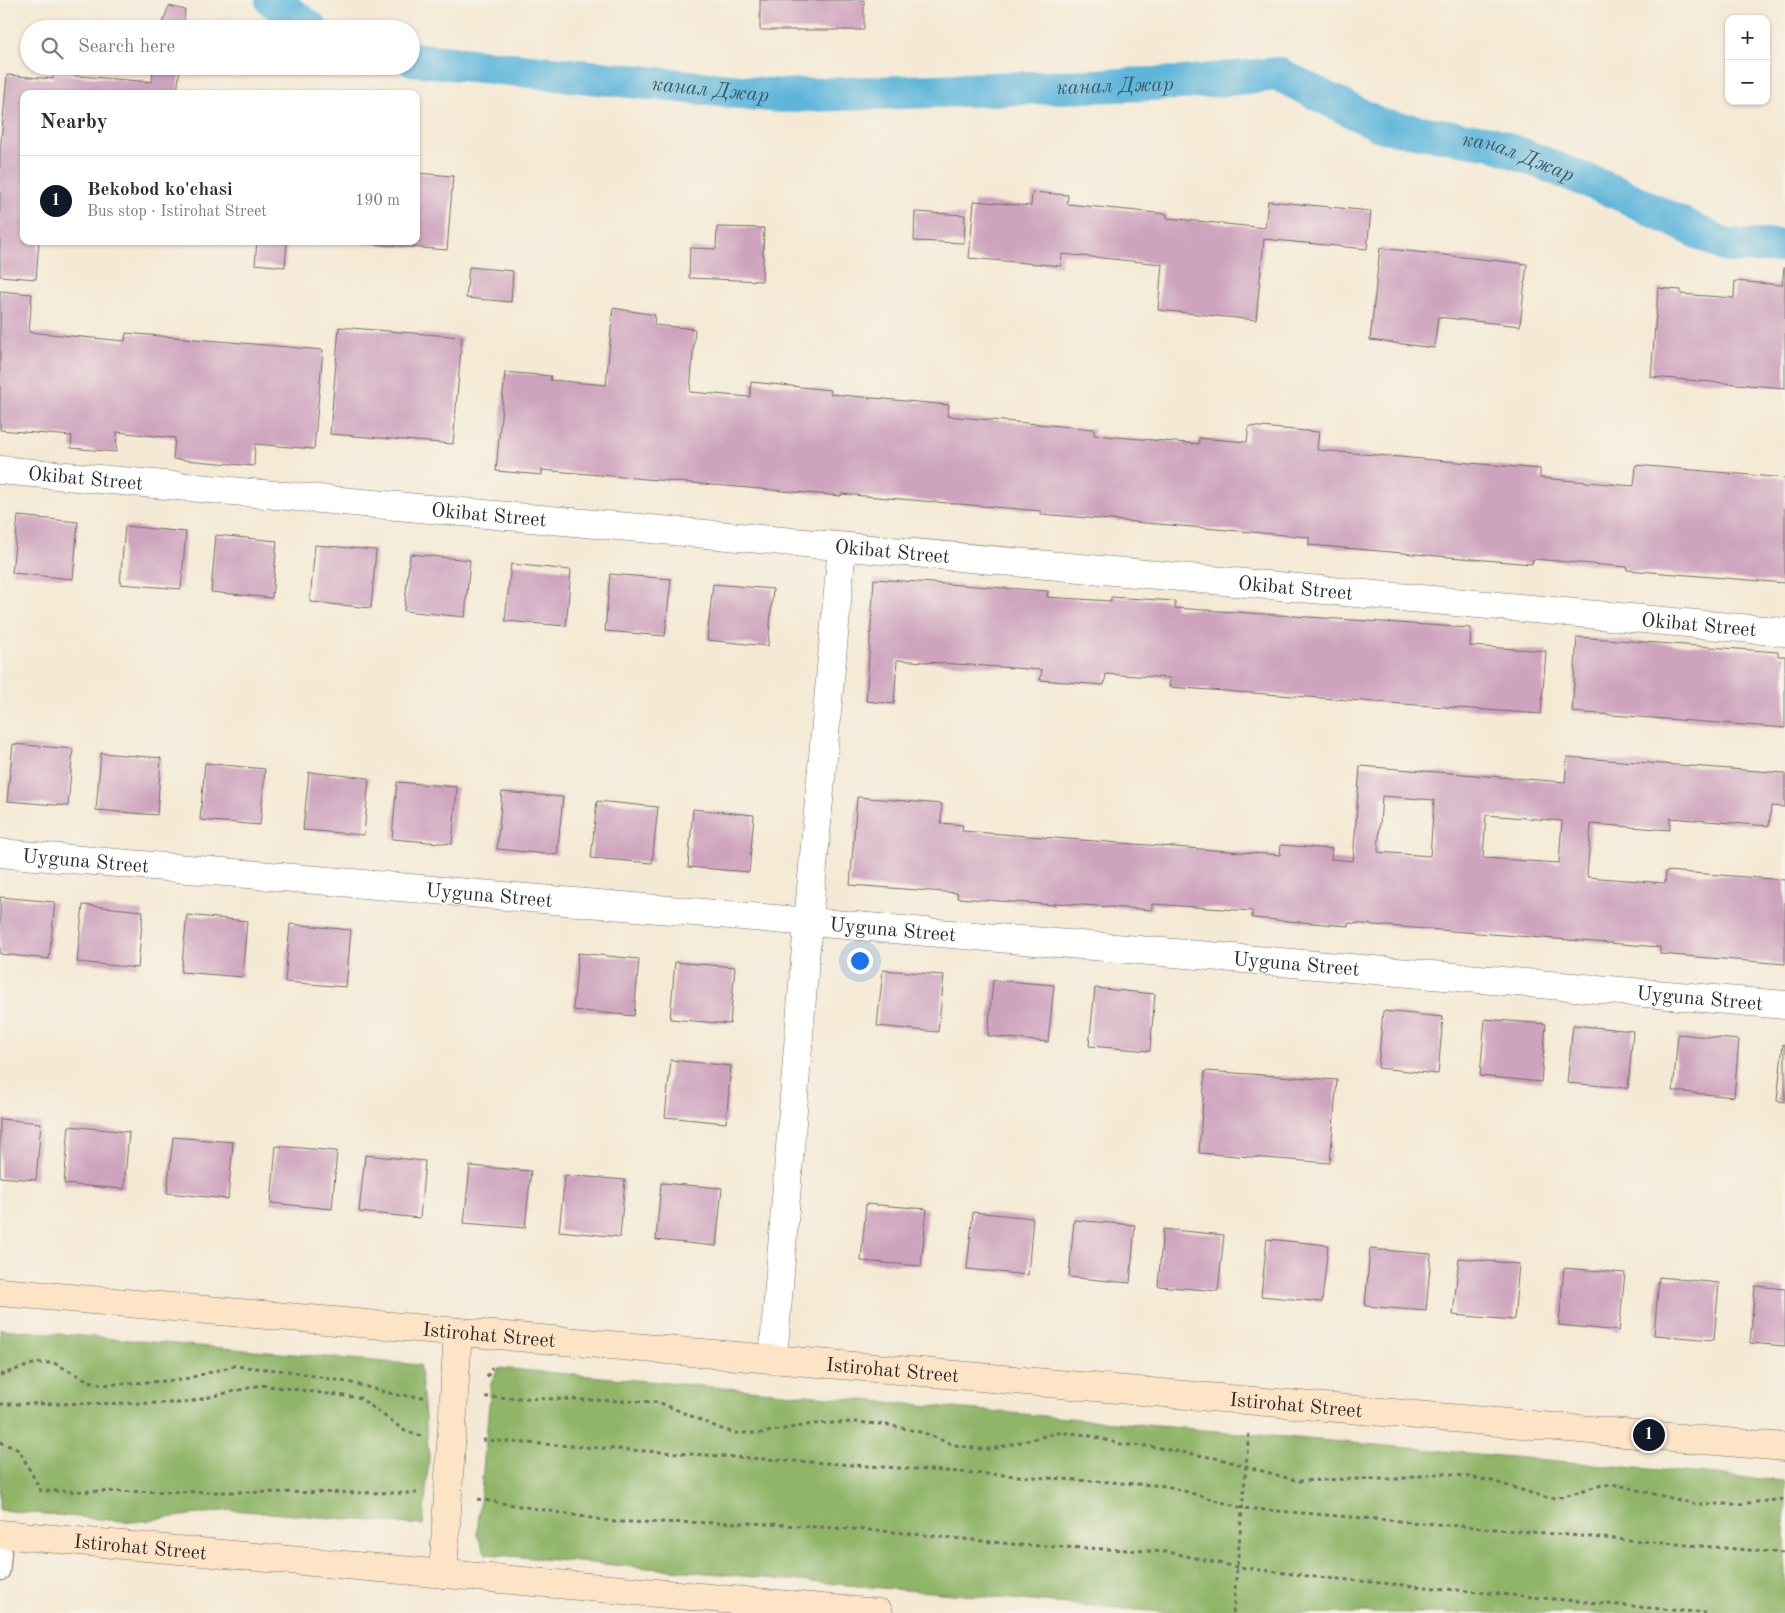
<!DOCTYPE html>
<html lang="en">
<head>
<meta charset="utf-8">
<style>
  :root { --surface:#fff; --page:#f7f7f7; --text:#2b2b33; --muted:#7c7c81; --line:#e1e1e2; --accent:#111827 }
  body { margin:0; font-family:"Old Standard TT",serif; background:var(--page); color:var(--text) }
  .controls { position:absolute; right:15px; top:15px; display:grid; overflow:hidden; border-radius:10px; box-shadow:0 1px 4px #0004 }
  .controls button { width:45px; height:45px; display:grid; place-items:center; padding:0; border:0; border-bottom:1px solid var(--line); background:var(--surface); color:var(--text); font:25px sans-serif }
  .you { position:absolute; left:859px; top:960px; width:18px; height:18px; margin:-12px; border:4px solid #fff; border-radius:50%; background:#1a73e8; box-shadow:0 0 0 8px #1a73e833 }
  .badge { display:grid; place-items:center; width:32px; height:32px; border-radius:50%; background:var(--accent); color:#fff; font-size:16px; font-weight:700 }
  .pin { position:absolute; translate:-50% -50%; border:2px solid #fff; box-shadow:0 1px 5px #0006 }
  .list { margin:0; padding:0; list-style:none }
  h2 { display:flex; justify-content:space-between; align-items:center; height:65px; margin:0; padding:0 20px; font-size:21px }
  h2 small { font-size:16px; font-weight:400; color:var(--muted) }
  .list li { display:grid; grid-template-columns:32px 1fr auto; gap:15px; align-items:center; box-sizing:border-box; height:90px; padding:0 20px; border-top:1px solid var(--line) }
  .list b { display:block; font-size:19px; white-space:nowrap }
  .list p { margin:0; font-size:16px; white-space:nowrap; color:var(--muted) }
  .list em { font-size:16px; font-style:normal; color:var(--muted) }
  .icon { flex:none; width:28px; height:28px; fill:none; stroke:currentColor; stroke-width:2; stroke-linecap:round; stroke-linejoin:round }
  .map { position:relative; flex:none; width:1785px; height:1613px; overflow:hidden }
  .search { position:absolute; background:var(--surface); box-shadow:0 1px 4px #0004; left:20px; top:20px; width:400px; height:55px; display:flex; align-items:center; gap:12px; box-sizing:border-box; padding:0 18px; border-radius:28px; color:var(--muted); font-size:19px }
  .panel { position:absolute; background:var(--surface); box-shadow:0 1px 4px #0004; left:20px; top:90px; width:400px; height:155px; border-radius:10px }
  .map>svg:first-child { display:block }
  .forest { fill:#90b569; stroke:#5e704a }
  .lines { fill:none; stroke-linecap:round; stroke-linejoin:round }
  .canal { stroke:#5db5da; stroke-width:34 }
  .building { fill:#cea3bd; fill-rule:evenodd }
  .service-casing { stroke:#716e66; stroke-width:21 }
  .minor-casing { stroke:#716e66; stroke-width:29 }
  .secondary-casing { stroke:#716e66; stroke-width:29 }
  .path { stroke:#716e66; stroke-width:3; stroke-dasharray:4 4; stroke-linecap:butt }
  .service { stroke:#fff; stroke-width:19 }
  .minor { stroke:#fff; stroke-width:28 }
  .secondary { stroke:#fee4c6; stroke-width:28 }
  .labels { text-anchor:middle; stroke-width:4; stroke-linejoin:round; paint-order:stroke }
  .street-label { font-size:20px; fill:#2b2b2b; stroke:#f7f3e8 }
  .water-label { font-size:21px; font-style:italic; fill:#3c5b68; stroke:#f7f3e8 }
</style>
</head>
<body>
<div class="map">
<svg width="1785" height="1613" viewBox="0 0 1785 1613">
  <rect width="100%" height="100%" fill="#f7f3e8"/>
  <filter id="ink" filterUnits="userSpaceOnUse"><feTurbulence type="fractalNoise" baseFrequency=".02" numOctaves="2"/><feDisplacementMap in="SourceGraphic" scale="10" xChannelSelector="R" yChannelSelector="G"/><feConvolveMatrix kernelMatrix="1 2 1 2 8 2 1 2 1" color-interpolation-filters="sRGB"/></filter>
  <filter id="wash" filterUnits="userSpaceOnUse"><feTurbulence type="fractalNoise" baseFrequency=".0096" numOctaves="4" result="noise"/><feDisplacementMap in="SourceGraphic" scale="20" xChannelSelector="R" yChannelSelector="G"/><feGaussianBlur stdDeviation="1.12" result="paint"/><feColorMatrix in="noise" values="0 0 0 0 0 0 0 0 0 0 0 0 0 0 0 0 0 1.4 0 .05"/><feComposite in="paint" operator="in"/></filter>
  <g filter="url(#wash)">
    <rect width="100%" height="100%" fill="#f4e9d4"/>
    <path class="forest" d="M 0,1329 L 420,1365 L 429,1457 L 423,1525 L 231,1510 L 133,1522 L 0,1510 Z
      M 498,1368 L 1785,1481 L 1785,1613 L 1174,1613 L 486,1554 L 477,1535 L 491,1383 Z"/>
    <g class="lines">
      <g class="canal">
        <path d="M 272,0 L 312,29"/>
        <path id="s1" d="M 411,59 L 780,96 L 1182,83 L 1278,74 L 1382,126 L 1492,143 L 1620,194 L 1727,246 L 1785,246"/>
      </g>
    </g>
    <g id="blocks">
      <path class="building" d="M 760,0 L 864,0 L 864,30 L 760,30 Z
        M 169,6 L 185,10 L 183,29 L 160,29 Z
        M 153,66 L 180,66 L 177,94 L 24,94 L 24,241 L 39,241 L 36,279 L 0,276 L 0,153 L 7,75 L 53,79 L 53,74 L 152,82 Z
        M 416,173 L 453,176 L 447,250 L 361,243 L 361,241 L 416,241 Z
        M 1032,192 L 1068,195 L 1067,204 L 1167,214 L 1167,218 L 1265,228 L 1268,201 L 1371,211 L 1367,249 L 1264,239 L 1256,320 L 1158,310 L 1162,264 L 1062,254 L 1061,266 L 969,258 L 974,201 L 1031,206 Z
        M 915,212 L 965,215 L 964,243 L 914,241 Z
        M 717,227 L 764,228 L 762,281 L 689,278 L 690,248 L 716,249 Z
        M 257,241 L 287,241 L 285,267 L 255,264 Z
        M 1380,248 L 1527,264 L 1520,326 L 1438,317 L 1434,348 L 1370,340 Z
        M 469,267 L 513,271 L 511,302 L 466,298 Z
        M 1784,268 L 1785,268 L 1785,388 L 1651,377 L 1658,288 L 1681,290 L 1681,294 L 1734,298 L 1735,281 L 1782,285 Z
        M 0,291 L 32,294 L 29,332 L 125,341 L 126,333 L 323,350 L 314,449 L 255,444 L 254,466 L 173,459 L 175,438 L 117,432 L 116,452 L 71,448 L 72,436 L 0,430 Z
        M 613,308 L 655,315 L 654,325 L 695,329 L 690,392 L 750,397 L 751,382 L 831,390 L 830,394 L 949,405 L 947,416 L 1094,429 L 1094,435 L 1199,444 L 1199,438 L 1247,442 L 1249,426 L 1319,432 L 1317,450 L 1540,469 L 1540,478 L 1634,486 L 1636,465 L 1785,478 L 1785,583 L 1627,570 L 1627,567 L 1533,559 L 1532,564 L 1309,545 L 1309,537 L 1041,514 L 1041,511 L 841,494 L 841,496 L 542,470 L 542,475 L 496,471 L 505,372 L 551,376 L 550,380 L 606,385 Z
        M 339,327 L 462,337 L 453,444 L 330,434 Z
        M 18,516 L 78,522 L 73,579 L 12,573 Z
        M 125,526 L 186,532 L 181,589 L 120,584 Z
        M 216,535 L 277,541 L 272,598 L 211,592 Z
        M 315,545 L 376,550 L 371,608 L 310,602 Z
        M 410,554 L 470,560 L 465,617 L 404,611 Z
        M 511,564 L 571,570 L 566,626 L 505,621 Z
        M 610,574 L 671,579 L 665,636 L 605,631 Z
        M 874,579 L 1048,591 L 1047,597 L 1111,601 L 1111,597 L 1175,601 L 1175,608 L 1471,628 L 1470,646 L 1546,651 L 1541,714 L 1169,687 L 1170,678 L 1106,674 L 1104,685 L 1040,680 L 1042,670 L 897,660 L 894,704 L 866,701 Z
        M 713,584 L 773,589 L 768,646 L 707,640 Z
        M 1577,637 L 1778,652 L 1778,656 L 1785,656 L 1785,728 L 1572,712 Z
        M 13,744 L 73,749 L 68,806 L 7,801 Z
        M 101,753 L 161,758 L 157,815 L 96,810 Z
        M 1567,757 L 1785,773 L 1785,807 L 1771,806 L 1769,826 L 1670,818 L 1670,830 L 1591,824 L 1587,877 L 1665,883 L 1666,871 L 1785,880 L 1785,964 L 1660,954 L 1660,947 L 1348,923 L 1348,926 L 1252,918 L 1252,911 L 1152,904 L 1152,910 L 1055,903 L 1055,905 L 957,898 L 958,893 L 850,885 L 857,797 L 942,804 L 941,823 L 963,825 L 962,831 L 1280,855 L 1281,845 L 1332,849 L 1331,859 L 1353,861 L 1360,766 L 1565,782 ZM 1382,796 L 1434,800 L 1430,856 L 1378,852 ZM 1486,815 L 1562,821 L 1559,863 L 1483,858 Z
        M 205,763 L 265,769 L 260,825 L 200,820 Z
        M 309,772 L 369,778 L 364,835 L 303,830 Z
        M 397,782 L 457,787 L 452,844 L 392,839 Z
        M 502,792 L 563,797 L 557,855 L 497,849 Z
        M 597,801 L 658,807 L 652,863 L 591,858 Z
        M 693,809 L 754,815 L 749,872 L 688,867 Z
        M 0,897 L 55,902 L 49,959 L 0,954 Z
        M 83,905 L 143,911 L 138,968 L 77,962 Z
        M 187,915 L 247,921 L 242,977 L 181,972 Z
        M 290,924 L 351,930 L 346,987 L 285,982 Z
        M 578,953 L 639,959 L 634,1016 L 573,1010 Z
        M 675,962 L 735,967 L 730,1024 L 670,1019 Z
        M 883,970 L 944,975 L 938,1032 L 877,1026 Z
        M 993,980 L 1054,985 L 1048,1042 L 988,1036 Z
        M 1095,988 L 1155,994 L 1150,1051 L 1089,1046 Z
        M 1383,1011 L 1443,1017 L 1438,1074 L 1378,1068 Z
        M 1485,1019 L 1546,1024 L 1541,1082 L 1480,1076 Z
        M 1573,1025 L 1633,1031 L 1628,1088 L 1567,1083 Z
        M 1678,1034 L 1739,1040 L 1734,1097 L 1673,1091 Z
        M 1783,1044 L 1785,1045 L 1785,1102 L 1777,1101 Z
        M 671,1060 L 731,1066 L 726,1123 L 665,1117 Z
        M 1205,1071 L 1337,1080 L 1330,1163 L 1199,1153 Z
        M 0,1119 L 41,1123 L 36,1180 L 0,1177 Z
        M 69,1126 L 129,1132 L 124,1189 L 64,1184 Z
        M 173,1137 L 233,1142 L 228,1199 L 167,1193 Z
        M 276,1146 L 337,1151 L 332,1209 L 271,1203 Z
        M 365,1155 L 425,1161 L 420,1218 L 359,1212 Z
        M 470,1166 L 531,1171 L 525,1228 L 464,1223 Z
        M 565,1175 L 625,1180 L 620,1237 L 559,1231 Z
        M 661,1183 L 722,1188 L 716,1246 L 656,1240 Z
        M 866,1204 L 927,1209 L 921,1266 L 861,1261 Z
        M 973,1212 L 1033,1218 L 1028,1275 L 967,1269 Z
        M 1074,1220 L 1135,1225 L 1130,1283 L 1069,1277 Z
        M 1163,1229 L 1224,1235 L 1218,1291 L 1158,1286 Z
        M 1267,1239 L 1328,1245 L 1322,1302 L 1261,1296 Z
        M 1370,1249 L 1431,1254 L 1426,1311 L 1365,1306 Z
        M 1459,1258 L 1519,1264 L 1514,1320 L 1453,1315 Z
        M 1564,1268 L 1625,1273 L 1619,1331 L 1559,1325 Z
        M 1659,1277 L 1719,1283 L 1714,1340 L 1654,1335 Z
        M 1755,1286 L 1785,1289 L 1785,1346 L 1750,1343 Z"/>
    </g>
  </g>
  <g filter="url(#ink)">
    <use href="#blocks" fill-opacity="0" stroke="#716e66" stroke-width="1"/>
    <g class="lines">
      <defs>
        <path id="service" d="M 0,1571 L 3,1535"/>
        <g id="minor">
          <path id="s2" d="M 0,470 L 1785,632"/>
          <path id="s3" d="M 0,853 L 1785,1005"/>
          <path d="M 773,1360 L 808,922 L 842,547"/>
        </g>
        <g id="secondary">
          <path id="s4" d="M 0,1292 L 1785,1447"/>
          <path id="s5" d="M 0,1534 L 879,1613"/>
          <path d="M 443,1574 L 458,1332"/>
        </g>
      </defs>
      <use href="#service" class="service-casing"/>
      <use href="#minor" class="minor-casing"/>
      <use href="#secondary" class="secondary-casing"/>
      <path class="path" d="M 0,1375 L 36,1363 L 54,1363 L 87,1380 L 103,1385 L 181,1380 L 234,1366 L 288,1371 L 352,1383 L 397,1395 L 424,1397
        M 487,1377 L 492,1368
        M 485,1397 L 658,1402 L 724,1430 L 736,1433 L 761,1433 L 813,1424 L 856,1422 L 889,1425 L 924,1433 L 954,1445 L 981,1449 L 992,1449 L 1057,1433 L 1069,1433 L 1087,1435 L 1124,1445 L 1149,1446 L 1220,1459 L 1298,1481 L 1348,1479 L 1397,1479 L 1445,1473 L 1492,1481 L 1548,1498 C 1573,1498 1592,1482 1618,1485 L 1695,1504 L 1739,1504 L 1785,1499
        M 0,1404 L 184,1403 L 261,1385 L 360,1398 L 405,1431 L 421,1436
        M 482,1440 L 1167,1486 L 1242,1508 L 1785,1553
        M 0,1442 L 19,1450 L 41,1491 L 417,1493
        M 478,1499 L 615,1522 L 752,1523 L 884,1531 L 1022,1545 L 1168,1552 L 1237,1567 L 1317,1577 L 1705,1613
        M 1233,1613 L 1249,1431"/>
      <use href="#service" class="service"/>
      <use href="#minor" class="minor"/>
      <use href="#secondary" class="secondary"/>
    </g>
  </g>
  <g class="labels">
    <g class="street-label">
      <text dy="7" stroke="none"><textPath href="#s2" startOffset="86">Okibat Street</textPath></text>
      <text dy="7" stroke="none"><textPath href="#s2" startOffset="491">Okibat Street</textPath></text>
      <text dy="7" stroke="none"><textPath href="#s2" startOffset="896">Okibat Street</textPath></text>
      <text dy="7" stroke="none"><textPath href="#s2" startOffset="1301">Okibat Street</textPath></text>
      <text dy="7" stroke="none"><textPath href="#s2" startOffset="1706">Okibat Street</textPath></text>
      <text dy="7" stroke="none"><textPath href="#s3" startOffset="86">Uyguna Street</textPath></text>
      <text dy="7" stroke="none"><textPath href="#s3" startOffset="491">Uyguna Street</textPath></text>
      <text dy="7" stroke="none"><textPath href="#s3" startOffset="896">Uyguna Street</textPath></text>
      <text dy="7" stroke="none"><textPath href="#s3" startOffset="1301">Uyguna Street</textPath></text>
      <text dy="7" stroke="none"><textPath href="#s3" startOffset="1706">Uyguna Street</textPath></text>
      <text dy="7" stroke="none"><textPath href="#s4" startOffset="491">Istirohat Street</textPath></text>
      <text dy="7" stroke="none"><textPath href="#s4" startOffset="896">Istirohat Street</textPath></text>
      <text dy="7" stroke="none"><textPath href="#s4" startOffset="1301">Istirohat Street</textPath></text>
      <text dy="7" stroke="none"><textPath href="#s5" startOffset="141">Istirohat Street</textPath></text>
    </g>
    <g class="water-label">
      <text dy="7" stroke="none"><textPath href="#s1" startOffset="706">канал Джар</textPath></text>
      <text dy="7" stroke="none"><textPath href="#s1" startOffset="301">канал Джар</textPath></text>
      <text dy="7" stroke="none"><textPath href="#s1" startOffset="1126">канал Джар</textPath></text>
    </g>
  </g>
</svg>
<div class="controls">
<button>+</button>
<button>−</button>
</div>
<div class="you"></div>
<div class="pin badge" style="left:1649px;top:1435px">1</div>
<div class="search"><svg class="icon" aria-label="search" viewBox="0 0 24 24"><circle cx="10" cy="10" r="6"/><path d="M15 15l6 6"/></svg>Search here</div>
<section class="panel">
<h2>Nearby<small></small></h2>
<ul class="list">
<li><span class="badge">1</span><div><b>Bekobod ko'chasi</b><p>Bus stop · Istirohat Street</p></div><em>190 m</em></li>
</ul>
</section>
</div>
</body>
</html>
